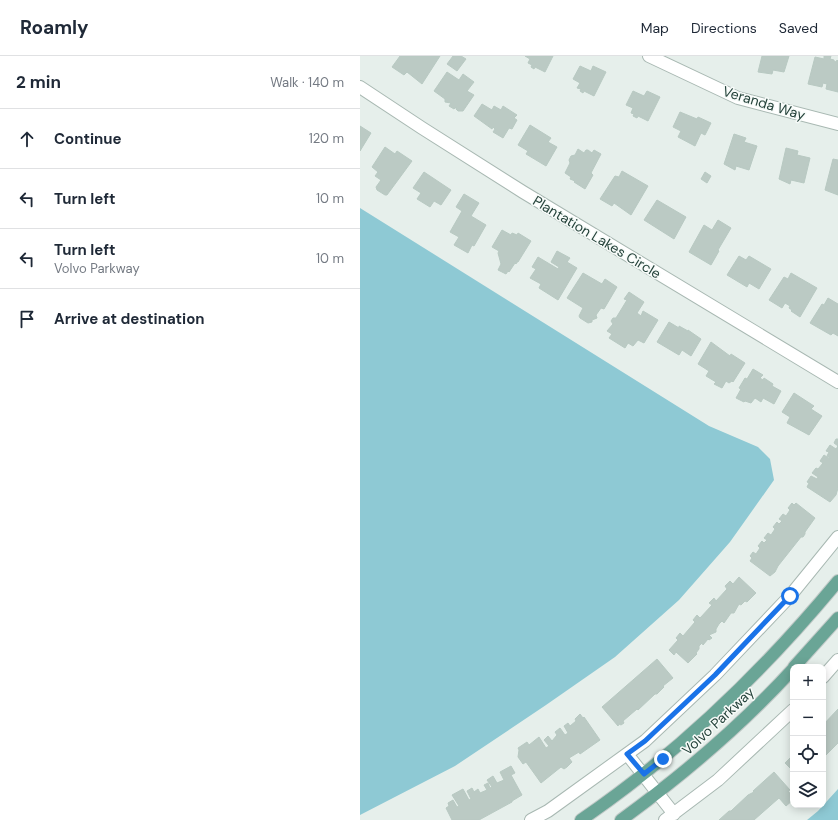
<!DOCTYPE html>
<html lang="en">
<head>
<meta charset="utf-8">
<style>
  :root { --surface:#fff; --page:#f6f6f7; --text:#1f2937; --muted:#747a83; --line:#e0e1e3 }
  body { margin:0; font-family:"DM Sans",sans-serif; background:var(--page); color:var(--text) }
  .controls { position:absolute; right:12px; bottom:12px; display:grid; overflow:hidden; border-radius:8px; box-shadow:0 2px 10px #0003 }
  .controls button { width:36px; height:36px; display:grid; place-items:center; padding:0; border:0; border-bottom:1px solid var(--line); background:var(--surface); color:var(--text); font:20px sans-serif }
  .stop { position:absolute; width:12px; height:12px; margin:-9px; border:3px solid #1a73e8; border-radius:50%; background:#fff }
  .stop.end { background:#1a73e8; border-color:#fff; box-shadow:0 1px 4px #0008 }
  .list { margin:0; padding:0; list-style:none }
  h2 { display:flex; justify-content:space-between; align-items:center; height:52px; margin:0; padding:0 16px; font-size:17px }
  h2 small { font-size:13px; font-weight:400; color:var(--muted) }
  .list li { display:grid; grid-template-columns:26px 1fr auto; gap:12px; align-items:center; box-sizing:border-box; height:60px; padding:0 16px; border-top:1px solid var(--line) }
  .list b { display:block; font-size:15px; white-space:nowrap }
  .list p { margin:0; font-size:13px; white-space:nowrap; color:var(--muted) }
  .list em { font-size:13px; font-style:normal; color:var(--muted) }
  .icon { flex:none; width:22px; height:22px; fill:none; stroke:currentColor; stroke-width:2; stroke-linecap:round; stroke-linejoin:round }
  .map { position:relative; flex:none; width:478px; height:764px; overflow:hidden }
  header { display:flex; align-items:center; gap:24px; box-sizing:border-box; height:56px; padding:0 20px; background:var(--surface); border-bottom:1px solid var(--line) }
  header strong { font-size:19px }
  nav { display:flex; gap:22px; margin-inline-start:auto; font-size:14px }
  main { display:flex }
  aside { flex:1; background:var(--surface) }
  .map>svg:first-child { display:block }
  .water { fill:#8ec9d4 }
  .building { fill:#bbcac4; stroke:#b8c9c2 }
  .lines { fill:none; stroke-linecap:round; stroke-linejoin:round }
  .minor-casing { stroke:#a8b8b2; stroke-width:14 }
  .major-casing { stroke:#c2cac8; stroke-width:14 }
  .minor { stroke:#fff; stroke-width:12 }
  .major { stroke:#6aa596; stroke-width:12 }
  .route { stroke:#1a73e8; stroke-width:5 }
  .labels { text-anchor:middle; stroke-width:3; stroke-linejoin:round; paint-order:stroke }
  .street-label { font-size:14px; fill:#24423a; stroke:#f7fbf9 }
</style>
</head>
<body>
<header>
<strong>Roamly</strong>
<nav><a>Map</a><a>Directions</a><a>Saved</a></nav>
</header>
<main>
<aside>
<h2>2 min<small>Walk · 140 m</small></h2>
<ul class="list">
<li><svg class="icon" aria-label="ahead" viewBox="0 0 24 24"><path d="M12 20V5M6 11l6-6 6 6"/></svg><div><b>Continue</b></div><em>120 m</em></li>
<li><svg class="icon" aria-label="left" viewBox="0 0 24 24"><path d="M17 20v-9H6M10 6l-5 5 5 5"/></svg><div><b>Turn left</b></div><em>10 m</em></li>
<li><svg class="icon" aria-label="left" viewBox="0 0 24 24"><path d="M17 20v-9H6M10 6l-5 5 5 5"/></svg><div><b>Turn left</b><p>Volvo Parkway</p></div><em>10 m</em></li>
<li><svg class="icon" aria-label="arrive" viewBox="0 0 24 24"><path d="M6 21V4h12l-3 4 3 4H6"/></svg><div><b>Arrive at destination</b></div></li>
</ul>
</aside>
<div class="map">
<svg width="478" height="764" viewBox="0 0 478 764">
  <rect width="100%" height="100%" fill="#e6efeb"/>
  <path class="water" d="M 0,152 L 349,370 L 398,391 L 410,403 L 414,424 L 370,486 L 319,544 L 255,601 L 186,649 L 95,710 L 0,759 Z
    M 478,733 L 478,764 L 447,764 L 458,755 Z"/>
  <path class="building" d="M 40,0 L 80,0 L 62,28 L 47,16 L 44,19 L 32,11 Z
    M 93,0 L 101,0 L 106,3 L 97,15 L 87,8 Z
    M 165,0 L 193,0 L 185,16 L 175,11 L 174,13 L 171,11 L 172,9 L 168,7 L 170,3 Z
    M 402,0 L 429,0 L 424,16 L 413,14 L 412,18 L 398,16 Z
    M 464,0 L 471,0 L 470,3 L 474,4 L 474,5 L 476,6 L 477,4 L 478,5 L 478,36 L 466,33 L 467,28 L 463,27 L 462,31 L 448,28 L 455,1 L 464,3 Z
    M 220,10 L 231,15 L 233,10 L 246,16 L 234,40 L 224,35 L 223,37 L 220,35 L 221,33 L 217,32 L 220,27 L 213,23 Z
    M 87,16 L 99,24 L 103,18 L 114,26 L 107,35 L 114,39 L 103,55 L 98,55 L 96,53 L 96,51 L 94,53 L 89,50 L 91,47 L 85,46 L 85,43 L 74,35 Z
    M 273,35 L 284,40 L 287,35 L 300,41 L 288,65 L 278,60 L 277,62 L 273,60 L 274,58 L 271,57 L 273,52 L 266,49 Z
    M 122,48 L 132,54 L 134,50 L 141,54 L 143,50 L 157,59 L 154,62 L 157,64 L 152,73 L 149,72 L 143,82 L 133,76 L 135,73 L 133,71 L 132,73 L 114,60 Z
    M 320,56 L 337,63 L 338,61 L 351,67 L 345,79 L 341,77 L 335,90 L 318,81 L 321,75 L 313,71 Z
    M 170,69 L 191,82 L 188,86 L 197,91 L 186,110 L 166,98 L 168,95 L 158,89 Z
    M 0,70 L 11,77 L 0,95 Z
    M 374,78 L 386,82 L 384,86 L 397,90 L 389,114 L 376,110 L 375,114 L 364,108 Z
    M 25,91 L 35,98 L 37,95 L 52,105 L 27,139 L 25,139 L 17,134 L 16,131 L 21,124 L 15,120 L 18,116 L 12,111 Z
    M 426,92 L 438,95 L 437,99 L 450,102 L 444,127 L 431,124 L 430,128 L 419,123 Z
    M 218,93 L 224,97 L 226,94 L 228,94 L 232,97 L 234,94 L 241,98 L 231,117 L 233,119 L 225,133 L 214,126 L 215,125 L 210,123 L 211,121 L 205,117 L 210,107 L 209,104 L 211,100 L 215,99 Z
    M 473,103 L 478,104 L 478,139 L 465,134 Z
    M 262,115 L 288,130 L 271,159 L 254,147 L 252,150 L 240,143 L 255,120 L 259,121 Z
    M 64,116 L 91,134 L 81,149 L 74,145 L 70,151 L 57,143 L 61,137 L 53,132 Z
    M 345,116 L 351,120 L 347,127 L 341,123 Z
    M 104,138 L 119,147 L 111,160 L 126,169 L 114,190 L 112,189 L 108,197 L 94,189 L 99,181 L 90,176 L 102,155 L 96,151 Z
    M 297,144 L 326,161 L 314,183 L 284,164 Z
    M 358,164 L 371,172 L 358,194 L 359,195 L 351,209 L 329,196 L 344,169 L 352,174 Z
    M 142,174 L 151,179 L 152,177 L 157,179 L 158,177 L 171,185 L 158,206 L 157,206 L 156,208 L 155,207 L 149,216 L 148,215 L 146,218 L 138,214 L 141,208 L 138,197 L 139,195 L 132,191 Z
    M 197,195 L 210,202 L 207,206 L 217,212 L 198,244 L 179,232 L 181,228 L 170,222 L 176,213 L 172,211 L 178,201 L 198,213 L 199,211 L 191,206 Z
    M 379,200 L 386,204 L 389,200 L 411,213 L 399,233 L 389,227 L 387,231 L 367,219 Z
    M 223,217 L 242,228 L 245,223 L 257,231 L 244,253 L 241,252 L 236,259 L 237,262 L 232,264 L 232,266 L 228,267 L 220,262 L 219,260 L 223,252 L 207,242 Z
    M 431,217 L 457,232 L 440,261 L 431,255 L 432,254 L 429,252 L 430,250 L 425,247 L 422,252 L 409,244 L 424,221 L 428,223 Z
    M 269,236 L 284,246 L 277,257 L 281,260 L 283,255 L 298,264 L 284,287 L 278,284 L 273,290 L 268,287 L 265,292 L 249,282 L 252,278 L 247,275 L 253,268 L 251,265 L 253,262 L 256,262 L 267,244 L 264,243 Z
    M 468,242 L 478,248 L 478,280 L 473,277 L 471,279 L 450,267 L 462,248 L 464,249 Z
    M 309,266 L 319,272 L 319,270 L 328,275 L 328,274 L 341,283 L 331,300 L 322,294 L 319,299 L 297,286 Z
    M 351,286 L 370,300 L 371,298 L 385,307 L 373,326 L 372,325 L 369,327 L 366,325 L 362,332 L 354,328 L 356,326 L 346,320 L 349,315 L 338,308 Z
    M 393,313 L 403,319 L 400,322 L 403,324 L 404,322 L 413,328 L 412,330 L 421,335 L 414,348 L 403,342 L 401,346 L 395,342 L 391,347 L 385,345 L 384,346 L 376,342 L 381,333 L 379,332 L 385,322 L 387,323 Z
    M 434,337 L 454,350 L 451,353 L 462,360 L 449,379 L 427,367 L 430,361 L 422,356 Z
    M 476,383 L 478,383 L 478,432 L 476,439 L 470,446 L 447,431 L 449,427 L 447,426 L 451,420 L 457,423 L 458,421 L 452,417 L 456,412 L 458,413 L 463,407 L 460,405 L 464,399 L 470,403 L 470,402 L 467,400 L 469,396 L 466,395 L 470,389 L 476,393 L 478,390 L 474,387 Z
    M 432,447 L 434,449 L 436,447 L 455,462 L 445,476 L 445,478 L 443,481 L 441,481 L 418,510 L 415,516 L 410,520 L 390,505 L 392,502 L 390,500 L 393,496 L 396,498 L 400,492 L 398,490 L 402,485 L 404,487 L 407,484 L 404,482 L 408,477 L 411,479 L 415,473 L 413,471 L 417,466 L 419,468 L 422,465 L 419,463 L 423,458 L 426,460 L 430,454 L 428,452 Z
    M 379,521 L 396,537 L 387,546 L 385,545 L 381,549 L 379,548 L 374,557 L 371,557 L 364,567 L 362,565 L 359,568 L 356,573 L 356,576 L 349,579 L 352,582 L 349,584 L 348,583 L 343,589 L 342,587 L 339,590 L 339,593 L 336,597 L 337,598 L 328,607 L 316,596 L 314,599 L 309,594 L 318,584 L 316,582 L 320,577 L 323,580 L 335,566 L 333,564 L 337,559 L 340,562 L 352,549 L 349,547 L 354,542 L 356,545 L 367,533 L 365,530 L 370,525 L 373,528 Z
    M 297,603 L 313,622 L 303,630 L 304,631 L 297,638 L 295,638 L 278,654 L 277,653 L 263,665 L 264,667 L 261,669 L 259,668 L 258,670 L 242,651 Z
    M 478,653 L 478,687 L 463,702 L 463,669 Z
    M 220,658 L 223,662 L 224,661 L 240,684 L 220,698 L 219,696 L 209,702 L 212,706 L 207,711 L 204,713 L 201,711 L 181,727 L 166,706 L 163,708 L 158,701 L 159,694 L 158,692 L 167,686 L 169,689 L 179,681 L 186,692 L 189,690 L 184,684 L 188,680 L 192,685 L 197,679 L 195,676 L 200,672 L 205,679 L 208,677 L 204,670 L 208,667 L 210,670 L 216,665 L 215,663 Z
    M 433,699 L 433,715 L 425,707 Z
    M 151,710 L 155,717 L 151,719 L 162,739 L 152,745 L 152,746 L 119,764 L 92,764 L 86,752 L 89,750 L 88,747 L 93,744 L 97,751 L 99,750 L 92,739 L 103,733 L 109,744 L 111,743 L 107,735 L 112,732 L 114,736 L 118,733 L 120,737 L 127,734 L 124,729 L 128,727 L 130,732 L 132,731 L 127,724 L 133,720 L 137,727 L 144,724 L 140,716 Z
    M 414,716 L 430,734 L 428,735 L 433,741 L 433,744 L 426,750 L 419,742 L 394,764 L 359,764 L 369,755 L 371,755 L 388,739 L 394,736 L 393,735 Z"/>
  <g class="lines">
    <defs>
      <path id="minor" d="M 289,0 L 378,42 L 478,68
        M 0,31 L 62,72 L 163,136 L 478,326
        M 463,621 L 478,604
        M 267,698 L 314,758
        M 171,764 L 188,755 L 285,685 L 355,619 L 430,540 L 478,481
        M 305,764 L 358,724 L 433,654"/>
      <path id="major" d="M 434,611 L 478,562
        M 221,764 C 319,697 402,617 478,525
        M 261,764 C 323,719 382,669 433,613"/>
    </defs>
    <use href="#minor" class="minor-casing"/>
    <use href="#major" class="major-casing"/>
    <use href="#minor" class="minor"/>
    <use href="#major" class="major"/>
  </g>
  <g class="lines">
    <path class="route" d="M 303,703 L 284,718 L 267,698 L 285,685 L 355,619 L 430,540"/>
  </g>
  <g class="labels">
    <g class="street-label">
      <text transform="translate(404 47) rotate(17)" y="5">Veranda Way</text>
      <text transform="translate(237 181) rotate(31)" y="5">Plantation Lakes Circle</text>
      <text transform="translate(358 665) rotate(-43)" y="5">Volvo Parkway</text>
    </g>
  </g>
</svg>
<div class="controls">
<button>+</button>
<button>−</button>
<button><svg class="icon" aria-label="locate" viewBox="0 0 24 24"><circle cx="12" cy="12" r="6"/><path d="M12 2v4M12 18v4M2 12h4M18 12h4"/></svg></button>
<button><svg class="icon" aria-label="layers" viewBox="0 0 24 24"><path d="M12 4l9 5-9 5-9-5zM3 14l9 5 9-5"/></svg></button>
</div>
<div class="stop" style="left:430px;top:540px"></div>
<div class="stop end" style="left:303px;top:703px"></div>
</div>
</main>
</body>
</html>
